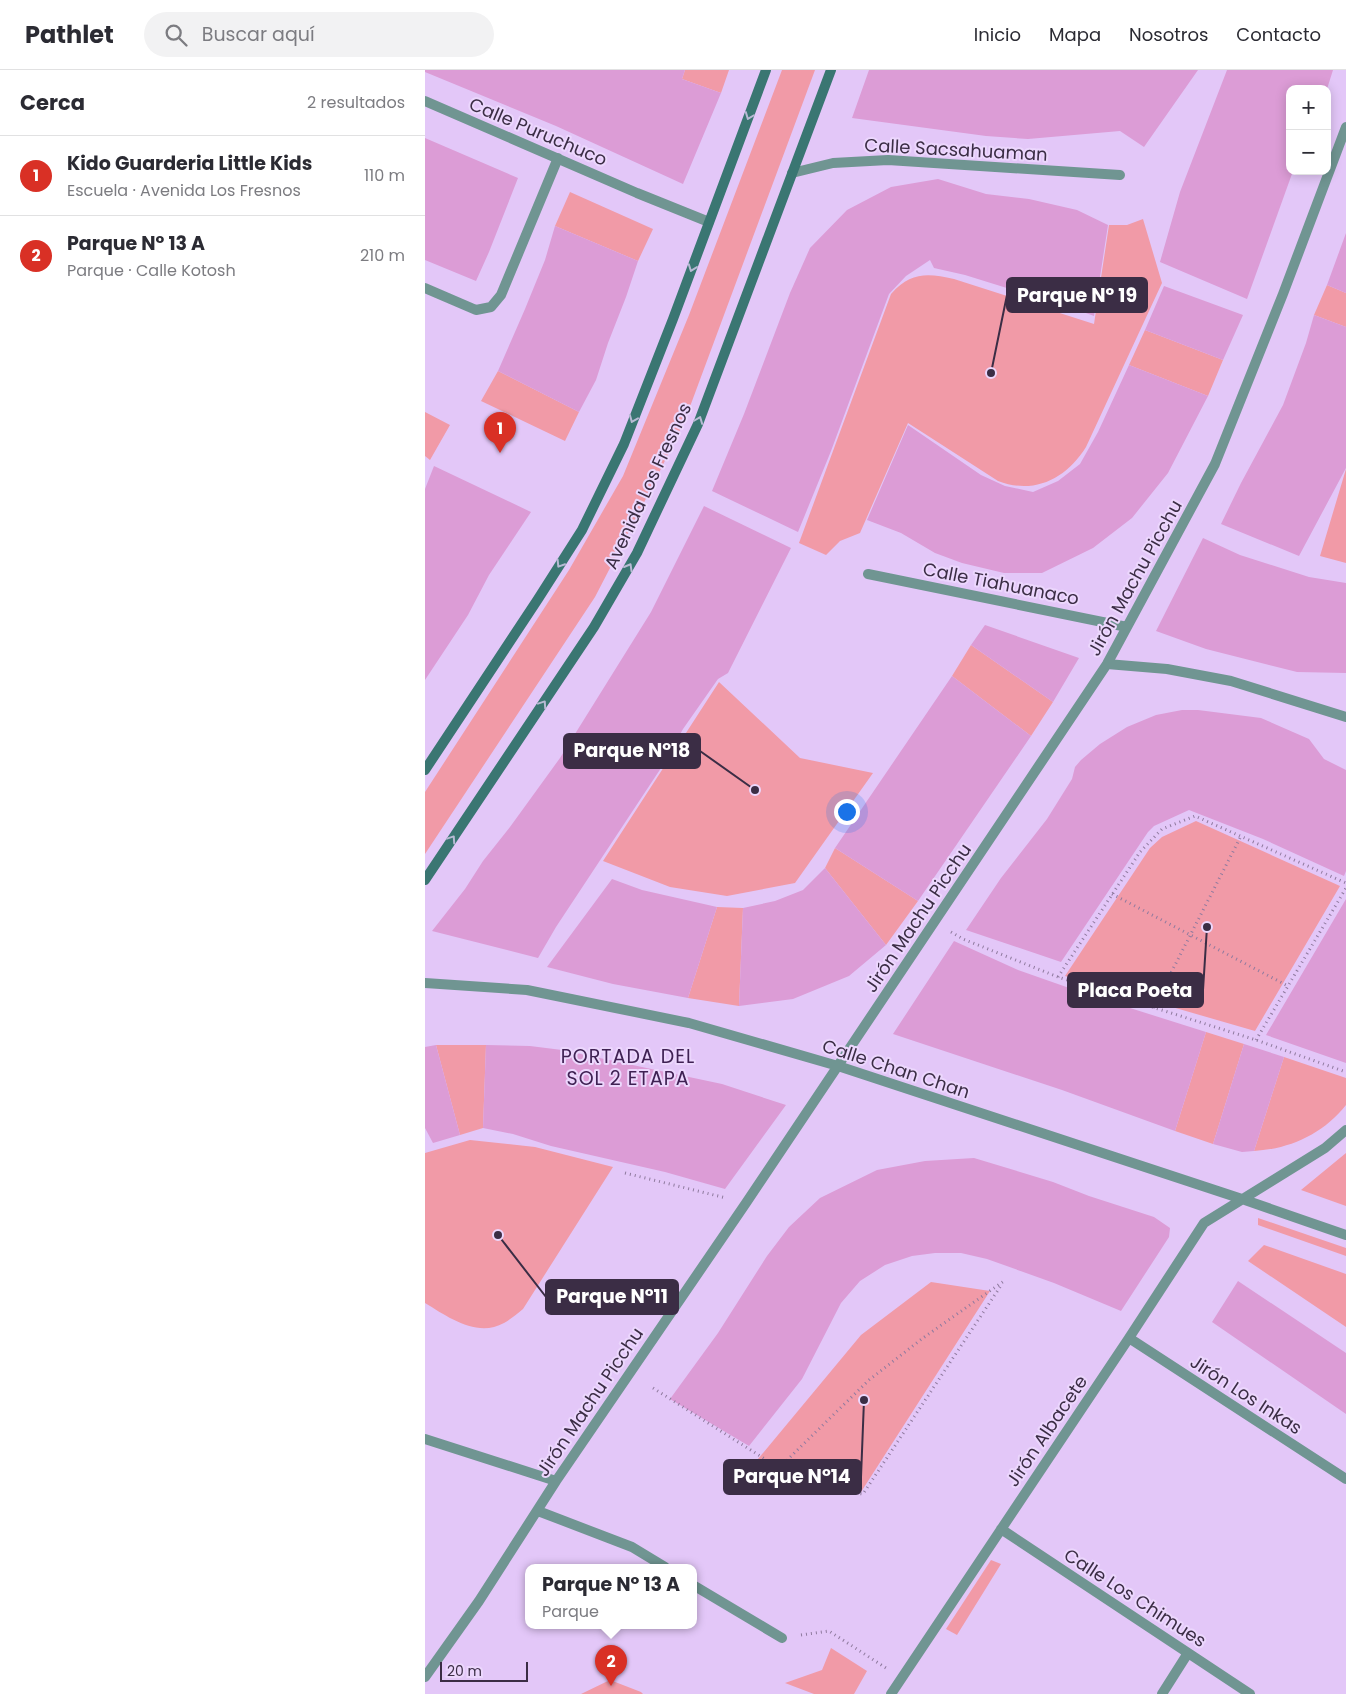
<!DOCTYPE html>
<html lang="es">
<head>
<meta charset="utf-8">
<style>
  :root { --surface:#fff; --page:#f2f2f3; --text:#2b2b33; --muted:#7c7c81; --line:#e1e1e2; --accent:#d93025 }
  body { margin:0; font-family:Poppins,sans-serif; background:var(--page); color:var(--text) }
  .controls { position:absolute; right:15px; top:15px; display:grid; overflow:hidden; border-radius:10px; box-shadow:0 2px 12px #0003 }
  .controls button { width:45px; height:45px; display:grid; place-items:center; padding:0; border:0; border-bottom:1px solid var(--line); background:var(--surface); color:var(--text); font:25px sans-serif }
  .scale { position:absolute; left:15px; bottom:12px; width:88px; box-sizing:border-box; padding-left:5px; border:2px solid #3b2d45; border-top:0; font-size:14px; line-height:18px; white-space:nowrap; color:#3b2d45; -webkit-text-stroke:4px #ecd7fd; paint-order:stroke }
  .you { position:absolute; left:421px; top:741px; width:18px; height:18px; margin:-12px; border:4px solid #fff; border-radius:50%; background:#1a73e8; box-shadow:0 0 0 8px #1a73e833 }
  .badge { display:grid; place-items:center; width:32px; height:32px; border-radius:50%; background:var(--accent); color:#fff; font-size:16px; font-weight:700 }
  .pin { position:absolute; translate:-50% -41px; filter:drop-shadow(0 1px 2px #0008) }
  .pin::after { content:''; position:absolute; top:26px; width:18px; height:15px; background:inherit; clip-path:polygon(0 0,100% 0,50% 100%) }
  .popup { position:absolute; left:100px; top:1494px; width:172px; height:65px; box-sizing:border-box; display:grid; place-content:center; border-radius:10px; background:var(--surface); filter:drop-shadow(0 1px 4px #0005); font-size:16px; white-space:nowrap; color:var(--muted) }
  .popup b { font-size:19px; color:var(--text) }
  .popup::after { content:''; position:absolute; left:50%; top:100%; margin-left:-10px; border:10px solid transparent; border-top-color:var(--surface) }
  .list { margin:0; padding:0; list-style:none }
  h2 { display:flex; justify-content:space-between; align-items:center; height:65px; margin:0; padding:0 20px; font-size:21px }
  h2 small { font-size:16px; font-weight:400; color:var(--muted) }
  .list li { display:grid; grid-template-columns:32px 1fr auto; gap:15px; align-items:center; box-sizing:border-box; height:80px; padding:0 20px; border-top:1px solid var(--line) }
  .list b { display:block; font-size:19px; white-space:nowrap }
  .list p { margin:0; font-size:16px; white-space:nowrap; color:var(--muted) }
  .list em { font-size:16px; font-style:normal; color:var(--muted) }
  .icon { flex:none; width:28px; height:28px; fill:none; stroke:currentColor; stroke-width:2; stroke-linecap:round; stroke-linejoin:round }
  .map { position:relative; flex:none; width:921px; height:1624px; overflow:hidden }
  header { display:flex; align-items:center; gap:30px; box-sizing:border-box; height:70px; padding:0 25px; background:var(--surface); border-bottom:1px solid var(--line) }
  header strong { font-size:24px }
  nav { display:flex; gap:28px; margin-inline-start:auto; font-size:18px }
  .search { width:350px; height:45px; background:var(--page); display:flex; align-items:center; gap:12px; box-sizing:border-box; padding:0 18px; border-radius:28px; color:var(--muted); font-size:19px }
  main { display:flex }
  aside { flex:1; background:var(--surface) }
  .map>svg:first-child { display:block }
  .green { fill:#f19aa7 }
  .building { fill:#dc9cd6 }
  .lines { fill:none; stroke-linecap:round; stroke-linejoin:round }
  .path { stroke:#8f7a9e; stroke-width:3; stroke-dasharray:1 4; stroke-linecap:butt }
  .street { stroke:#709592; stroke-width:10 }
  .secondary { stroke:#3a7672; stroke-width:10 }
  .oneway { stroke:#b7bad3 }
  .labels { text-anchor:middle; stroke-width:4; stroke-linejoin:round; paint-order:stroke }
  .street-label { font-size:18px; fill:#3b2d45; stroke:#ecd7fd }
  .neighbourhood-label { font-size:19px; letter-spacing:1px; fill:#3f2153; stroke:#ecd7fd }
  .leader { fill:none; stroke:#3b2d45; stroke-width:2 }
  .callout-dot { fill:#3b2d45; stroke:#ecd7fd; stroke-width:2 }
  .callout { fill:#3b2d45; stroke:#3b2d45; stroke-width:2 }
  .callout-label { font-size:19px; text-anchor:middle; font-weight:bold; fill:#fff }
</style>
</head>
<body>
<header>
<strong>Pathlet</strong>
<div class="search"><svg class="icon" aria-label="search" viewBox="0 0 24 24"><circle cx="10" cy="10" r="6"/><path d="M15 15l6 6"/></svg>Buscar aquí</div>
<nav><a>Inicio</a><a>Mapa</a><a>Nosotros</a><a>Contacto</a></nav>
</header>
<main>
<aside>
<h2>Cerca<small>2 resultados</small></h2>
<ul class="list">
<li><span class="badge">1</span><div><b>Kido Guarderia Little Kids</b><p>Escuela · Avenida Los Fresnos</p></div><em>110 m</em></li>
<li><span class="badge">2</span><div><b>Parque N° 13 A</b><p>Parque · Calle Kotosh</p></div><em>210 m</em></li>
</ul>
</aside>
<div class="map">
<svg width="921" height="1624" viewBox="0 0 921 1624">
  <rect width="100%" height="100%" fill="#e3c7f8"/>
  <path class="green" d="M 260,0 L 304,0 L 296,23 L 257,9 Z
    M 357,0 L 390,0 L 260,350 L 227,417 L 170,527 L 0,784 L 0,722 L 144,500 L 198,406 L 264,245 Z
    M 145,122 L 228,159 L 213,191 L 130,156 Z
    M 718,149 L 737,213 L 661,377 C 641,409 609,425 573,411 L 483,353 L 435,463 L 415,471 L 401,485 L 374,473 L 466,224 C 486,202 502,203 529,209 L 669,254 L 684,155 L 702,155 Z
    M 902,215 L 921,223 L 921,257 L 889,245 Z
    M 720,260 L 798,290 L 783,326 L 704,295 Z
    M 73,301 L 154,342 L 140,371 L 56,331 Z
    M 0,342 L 25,355 L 5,390 L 0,386 Z
    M 921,399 L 921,493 L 895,486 Z
    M 546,575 L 628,632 L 606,666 L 527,606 Z
    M 294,612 L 375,688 L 448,703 L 370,813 L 302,826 L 245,817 L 178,791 Z
    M 771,751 L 915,816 L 830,961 L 640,906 L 725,778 L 737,767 Z
    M 410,778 L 493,831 L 461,875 L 400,798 Z
    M 292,837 L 318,838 L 314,936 L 263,928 Z
    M 781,962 L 819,974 L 788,1074 L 750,1061 Z
    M 11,975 L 61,975 L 58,1058 L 35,1065 Z
    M 859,987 L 921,1008 L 921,1035 C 898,1064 865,1079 829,1081 Z
    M 45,1070 L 110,1077 L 188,1097 L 98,1239 C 92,1244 86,1249 79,1253 C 52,1268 23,1247 0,1233 L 0,1083 Z
    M 921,1083 L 921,1136 L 876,1120 Z
    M 833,1148 L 921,1178 L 921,1186 L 833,1155 Z
    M 839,1175 L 921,1204 L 921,1257 L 823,1191 Z
    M 506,1212 L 565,1221 L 436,1422 L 358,1410 L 328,1395 L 436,1265 Z
    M 566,1490 L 576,1494 L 532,1565 L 521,1559 Z
    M 406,1578 L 442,1601 L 429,1624 L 389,1624 L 360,1613 L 397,1600 Z
    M 185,1610 L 216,1622 L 218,1624 L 156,1624 Z"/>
  <path class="building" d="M 0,0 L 260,0 L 257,9 L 296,23 L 258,114 L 131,56 L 0,2 Z
    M 444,0 L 773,0 L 719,77 L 695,61 L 603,69 L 561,66 L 427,48 Z
    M 802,0 L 908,0 L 902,19 L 865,19 L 865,101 L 868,101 L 822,229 L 735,192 L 755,122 Z
    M 0,68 L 93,108 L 64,182 L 51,211 L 0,190 Z
    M 513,109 L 561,124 L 604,129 L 652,140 L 683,155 L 669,246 L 623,229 L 595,222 L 540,205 L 509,198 L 505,190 L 481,206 L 464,224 L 406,381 L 373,462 L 287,421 L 319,344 L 365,223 L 385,178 L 422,140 L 466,117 Z
    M 130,156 L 213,191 L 201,227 L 183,273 L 171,310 L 154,342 L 73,301 L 100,239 L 120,190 Z
    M 921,163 L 921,223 L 902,215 Z
    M 739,216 L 818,245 L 798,290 L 720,260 Z
    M 889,245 L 921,257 L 921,398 L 874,486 L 796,454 L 816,413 L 858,335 L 881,273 Z
    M 704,295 L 783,326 L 743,403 L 707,448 L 668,478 L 617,503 L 579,503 L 537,493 L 510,483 L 476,463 L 442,450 L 483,355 L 556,405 L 580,416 L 608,422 L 633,411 L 655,394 L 673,362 Z
    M 9,396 L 106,442 L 64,505 L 43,545 L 0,610 L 0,419 Z
    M 279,436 L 366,478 L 303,603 L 293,609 L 258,659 L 238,695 L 131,857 L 113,888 L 7,861 L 40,819 L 58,791 L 85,757 L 135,688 L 226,542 Z
    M 778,468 L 815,485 L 884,507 L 921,513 L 921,603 L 872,602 L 781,579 L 731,561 Z
    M 560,555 L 654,588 L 628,632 L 546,575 Z
    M 527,606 L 606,666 L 493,831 L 410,778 Z
    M 757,640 L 773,640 L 836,648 L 884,669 L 899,689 L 921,700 L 921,801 L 919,806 L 838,769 L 764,740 L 729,756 L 723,762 L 636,892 L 541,860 L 576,808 L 622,749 L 647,709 L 650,697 L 656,690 L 675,674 L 702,657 L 731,645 Z
    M 400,798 L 461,875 L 424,906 L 368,929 L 314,936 L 318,838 L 350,831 L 378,820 Z
    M 187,809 L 217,820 L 292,837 L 263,928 L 188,914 L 122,897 Z
    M 921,829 L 921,993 L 841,965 Z
    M 529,871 L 593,900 L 667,926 L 781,962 L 750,1061 L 637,1020 L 468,964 Z
    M 819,974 L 859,987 L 829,1081 L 817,1082 L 788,1074 Z
    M 11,975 L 35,1065 L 8,1073 L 0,1058 L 0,977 Z
    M 61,975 L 105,976 L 137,980 L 297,1014 L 361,1035 L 300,1119 L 240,1102 L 126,1076 L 88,1064 L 58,1058 Z
    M 549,1088 L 628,1112 L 664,1126 L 729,1147 L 745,1158 L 744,1167 L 696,1241 L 629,1213 L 562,1189 L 536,1183 L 510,1183 L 487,1186 L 460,1195 L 435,1211 L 416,1233 L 377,1309 L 324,1376 L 245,1329 L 293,1263 L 342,1186 L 364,1157 L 395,1128 L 452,1100 L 500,1091 Z
    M 813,1211 L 921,1283 L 921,1344 L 787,1252 Z"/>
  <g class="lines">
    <path class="path" d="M 687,824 L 863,916
      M 526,862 L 538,869 L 633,907 L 831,970 L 921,1002
      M 633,907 L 715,782 L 737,759 L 770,746 L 921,813
      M 728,938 L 816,766
      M 831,970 L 921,818
      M 200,1103 L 301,1128
      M 228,1318 L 354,1398 L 444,1310 L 498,1268 L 579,1211
      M 321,1395 L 355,1414 L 438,1424 L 577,1214
      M 376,1565 L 404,1561 L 461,1598"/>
    <path class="street" d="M 0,31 L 212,123 L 284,152
      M 367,103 L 408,93 L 463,90 L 695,105
      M 0,218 L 51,240 L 66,237 L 76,225 L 133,88
      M 443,504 L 702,557
      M 682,594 L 742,599 L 806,611 L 921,647
      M 0,913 L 102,920 L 264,953 L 413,996 L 817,1129 L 921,1165
      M 704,1268 L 921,1409
      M 0,1369 L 131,1411
      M 113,1441 L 207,1477 L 240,1497
      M 576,1459 L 825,1624
      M 268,1515 L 357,1568
      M 0,1607 L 54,1531 L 131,1411 L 321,1133 L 682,594 L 790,394 L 858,224 L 921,57
      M 466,1624 L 704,1268 L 779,1153 L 900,1078 L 921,1060
      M 737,1624 L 763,1583"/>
    <path class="secondary" d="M 0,700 L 113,529 L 157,460 L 199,374 L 248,249 L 341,0
      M 0,810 L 169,557 L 212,483 L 273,354 L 406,0"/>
  </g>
  <defs><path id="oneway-chevron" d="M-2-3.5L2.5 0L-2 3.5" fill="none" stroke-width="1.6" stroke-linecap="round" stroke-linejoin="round" transform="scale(1.25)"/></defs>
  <g class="oneway">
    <use href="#oneway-chevron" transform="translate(324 46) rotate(111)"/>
    <use href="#oneway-chevron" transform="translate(267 198) rotate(110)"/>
    <use href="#oneway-chevron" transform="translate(208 349) rotate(112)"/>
    <use href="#oneway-chevron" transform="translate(274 350) rotate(-69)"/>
    <use href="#oneway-chevron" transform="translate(135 494) rotate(122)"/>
    <use href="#oneway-chevron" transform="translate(204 497) rotate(-60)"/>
    <use href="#oneway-chevron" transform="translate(118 634) rotate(-56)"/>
    <use href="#oneway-chevron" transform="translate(27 769) rotate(-56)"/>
  </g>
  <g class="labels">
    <g class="street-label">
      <text transform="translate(113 62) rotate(23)" y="6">Calle Puruchuco</text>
      <text transform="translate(531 80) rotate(3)" y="6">Calle Sacsahuaman</text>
      <text transform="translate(223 416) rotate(-65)" y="6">Avenida Los Fresnos</text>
      <text transform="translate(710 508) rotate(-61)" y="6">Jirón Machu Picchu</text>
      <text transform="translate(576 514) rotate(11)" y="6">Calle Tiahuanaco</text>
      <text transform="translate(493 848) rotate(-56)" y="6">Jirón Machu Picchu</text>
      <text transform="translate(471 999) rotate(18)" y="6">Calle Chan Chan</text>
      <text transform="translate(821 1325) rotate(33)" y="6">Jirón Los Inkas</text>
      <text transform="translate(165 1332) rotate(-56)" y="6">Jirón Machu Picchu</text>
      <text transform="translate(622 1361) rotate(-56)" y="6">Jirón Albacete</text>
      <text transform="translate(710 1528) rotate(33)" y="6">Calle Los Chimues</text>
    </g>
    <g class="neighbourhood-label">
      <text x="203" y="993">PORTADA DEL<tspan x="203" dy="22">SOL 2 ETAPA</tspan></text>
    </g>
  </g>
  <path class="leader" d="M566 303L582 225M330 720L275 681M782 857L778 920M73 1165L121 1227M439 1330L436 1407"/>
  <g class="callout-dot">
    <circle cx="566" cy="303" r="5"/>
    <circle cx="330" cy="720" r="5"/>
    <circle cx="782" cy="857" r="5"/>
    <circle cx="73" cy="1165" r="5"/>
    <circle cx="439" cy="1330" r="5"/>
  </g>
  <g class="callout">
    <rect x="582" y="208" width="140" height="34" rx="5"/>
    <rect x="139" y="664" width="136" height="34" rx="5"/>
    <rect x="643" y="903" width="135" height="34" rx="5"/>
    <rect x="121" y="1210" width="132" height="34" rx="5"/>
    <rect x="299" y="1390" width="137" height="34" rx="5"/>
  </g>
  <g class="callout-label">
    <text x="652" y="232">Parque Nº 19</text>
    <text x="207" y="687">Parque N°18</text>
    <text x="710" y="927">Placa Poeta</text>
    <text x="187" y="1233">Parque N°11</text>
    <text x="367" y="1413">Parque N°14</text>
  </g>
</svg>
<div class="controls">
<button>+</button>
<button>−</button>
</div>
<div class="scale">20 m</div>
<div class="you"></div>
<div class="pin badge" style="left:75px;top:383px">1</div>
<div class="pin badge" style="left:186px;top:1616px">2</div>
<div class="popup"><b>Parque N° 13 A</b>Parque</div>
</div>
</main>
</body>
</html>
